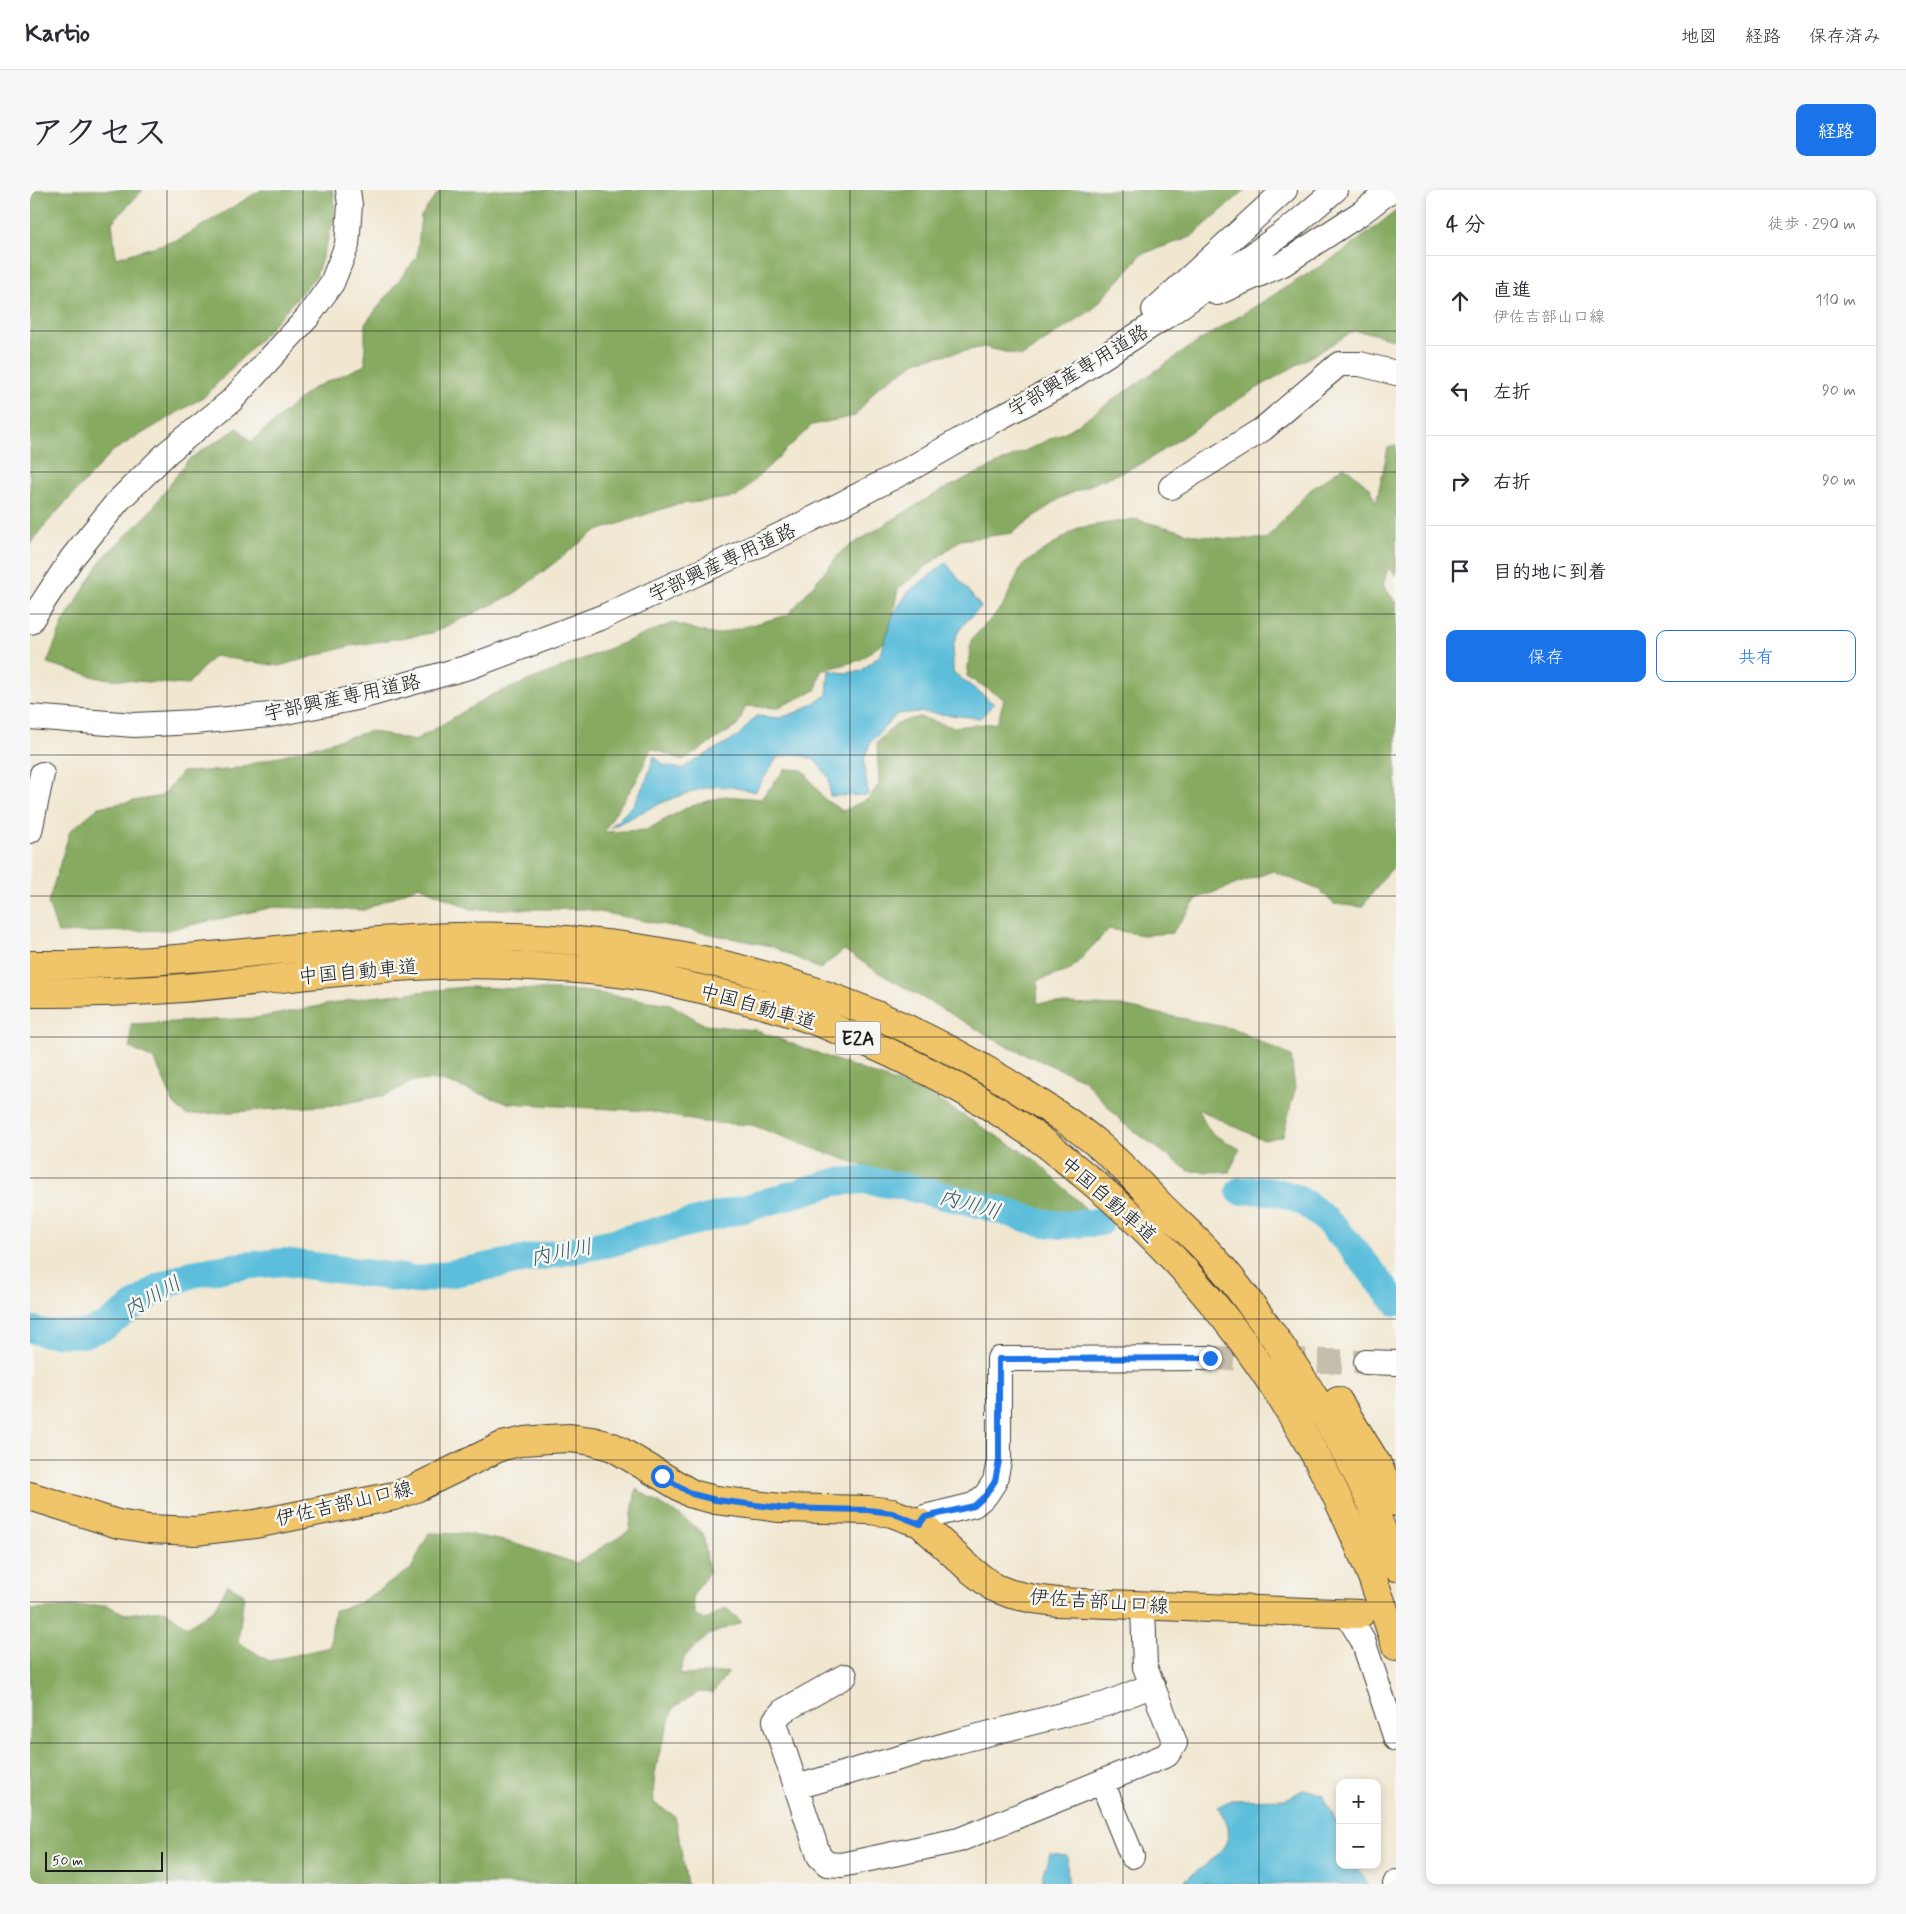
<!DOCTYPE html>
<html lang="ja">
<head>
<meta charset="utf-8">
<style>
  :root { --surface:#fff; --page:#f7f7f7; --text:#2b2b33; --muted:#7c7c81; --line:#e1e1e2; --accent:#1a73e8 }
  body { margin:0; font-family:Mynerve,"Klee One",sans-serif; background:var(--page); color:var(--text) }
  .controls { position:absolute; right:15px; bottom:15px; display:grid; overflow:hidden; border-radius:10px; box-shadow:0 2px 8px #0003 }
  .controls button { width:45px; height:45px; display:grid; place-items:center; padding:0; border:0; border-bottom:1px solid var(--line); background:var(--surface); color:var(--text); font:25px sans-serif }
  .scale { position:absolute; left:15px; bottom:12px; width:118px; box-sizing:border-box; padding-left:5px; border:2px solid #1c1c1c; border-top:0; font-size:14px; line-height:18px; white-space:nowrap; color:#1c1c1c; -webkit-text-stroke:4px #f6f6f2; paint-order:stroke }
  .stop { position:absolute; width:15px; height:15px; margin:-11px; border:4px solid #1a73e8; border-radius:50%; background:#fff }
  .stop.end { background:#1a73e8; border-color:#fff; box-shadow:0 1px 5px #0008 }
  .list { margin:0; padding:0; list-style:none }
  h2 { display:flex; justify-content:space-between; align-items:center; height:65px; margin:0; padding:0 20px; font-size:21px }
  h2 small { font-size:16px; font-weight:400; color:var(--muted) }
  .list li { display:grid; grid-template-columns:32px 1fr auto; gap:15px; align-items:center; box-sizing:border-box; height:90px; padding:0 20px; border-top:1px solid var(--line) }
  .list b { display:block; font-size:19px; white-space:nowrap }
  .list p { margin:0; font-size:16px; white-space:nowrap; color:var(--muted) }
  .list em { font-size:16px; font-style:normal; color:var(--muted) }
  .actions { display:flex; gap:10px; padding:15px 20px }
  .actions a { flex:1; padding:11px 0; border:1px solid var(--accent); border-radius:10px; text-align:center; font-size:18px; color:var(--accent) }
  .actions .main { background:var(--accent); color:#fff }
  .icon { flex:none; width:28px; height:28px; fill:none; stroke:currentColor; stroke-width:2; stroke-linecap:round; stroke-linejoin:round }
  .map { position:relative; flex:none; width:1366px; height:1694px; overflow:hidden; border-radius:10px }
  header { display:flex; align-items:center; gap:30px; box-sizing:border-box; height:70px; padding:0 25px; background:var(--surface); border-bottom:1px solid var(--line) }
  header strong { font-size:24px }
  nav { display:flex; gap:28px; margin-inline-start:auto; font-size:18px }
  .intro { display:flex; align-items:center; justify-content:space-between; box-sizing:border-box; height:120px; padding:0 30px }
  h1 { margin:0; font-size:35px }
  .button { padding:12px 22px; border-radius:10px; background:var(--accent); color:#fff; font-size:18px; font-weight:700 }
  main { display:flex; gap:30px; padding:0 30px }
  aside { flex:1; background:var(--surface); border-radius:10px; box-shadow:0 2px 8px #0003 }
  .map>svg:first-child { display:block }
  .forest { fill:#86aa60; stroke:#51633e }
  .water { fill:#5cbedb; stroke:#3c6d7c }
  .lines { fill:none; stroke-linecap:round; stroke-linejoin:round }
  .river { stroke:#5cbedb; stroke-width:28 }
  .minor-tunnel { stroke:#c6beac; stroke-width:24; stroke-dasharray:24 12; stroke-linecap:butt }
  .minor-casing { stroke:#3c3a37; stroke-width:26 }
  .major-casing { stroke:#3c3a37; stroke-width:30 }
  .highway-casing { stroke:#3c3a37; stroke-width:30 }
  .minor { stroke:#fff; stroke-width:24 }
  .major { stroke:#f0c469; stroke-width:28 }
  .highway { stroke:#f0c469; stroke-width:28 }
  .route { stroke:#1a73e8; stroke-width:6 }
  .grid { fill:none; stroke:#1c1c1c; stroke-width:1; stroke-opacity:0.55 }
  .labels { text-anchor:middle; stroke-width:5; stroke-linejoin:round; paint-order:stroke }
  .shield { fill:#f6f6f2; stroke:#5d5d5c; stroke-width:1 }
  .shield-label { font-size:19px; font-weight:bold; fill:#1c1c1c }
  .street-label { font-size:20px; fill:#1c1c1c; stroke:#f6f6f2 }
  .water-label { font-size:21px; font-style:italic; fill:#365d68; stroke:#f6f6f2 }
</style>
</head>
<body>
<header>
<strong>Kartio</strong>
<nav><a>地図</a><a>経路</a><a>保存済み</a></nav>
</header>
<div class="intro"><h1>アクセス</h1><a class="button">経路</a></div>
<main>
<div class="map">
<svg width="1366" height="1694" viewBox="0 0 1366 1694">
  <rect width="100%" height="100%" fill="#f6f6f2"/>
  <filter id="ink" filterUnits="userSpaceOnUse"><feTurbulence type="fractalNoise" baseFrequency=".02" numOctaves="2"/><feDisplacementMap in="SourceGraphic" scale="10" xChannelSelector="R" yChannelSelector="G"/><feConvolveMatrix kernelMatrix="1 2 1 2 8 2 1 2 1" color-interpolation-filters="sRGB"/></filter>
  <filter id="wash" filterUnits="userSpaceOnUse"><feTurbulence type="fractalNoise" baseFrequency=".0096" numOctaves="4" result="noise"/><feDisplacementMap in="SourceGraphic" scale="20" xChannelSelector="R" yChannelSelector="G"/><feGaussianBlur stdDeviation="1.12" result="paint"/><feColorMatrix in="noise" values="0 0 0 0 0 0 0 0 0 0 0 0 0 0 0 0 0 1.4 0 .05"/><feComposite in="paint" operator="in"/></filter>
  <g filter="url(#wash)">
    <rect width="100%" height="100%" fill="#f1e7d0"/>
    <path class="forest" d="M 0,0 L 113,0 L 82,32 L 86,68 L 150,49 L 231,0 L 303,0 L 305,27 L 286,86 L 232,147 L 175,206 L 83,261 L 13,337 L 0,354 Z
      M 410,0 L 1215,0 L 1161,47 L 1112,64 L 1063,119 L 992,166 L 954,157 L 889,170 L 848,197 L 825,226 L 782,235 L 707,307 L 644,315 L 564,342 L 484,404 L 402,443 L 320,456 L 249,476 L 184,466 L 157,495 L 69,488 L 17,473 L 33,433 L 73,368 L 117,325 L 159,269 L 208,238 L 221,252 L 281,199 L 335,175 L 335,134 L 387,67 L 391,26 Z
      M 1366,21 L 1366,150 L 1341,143 L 1324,141 L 1214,206 L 1115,272 L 1030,308 L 982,343 L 930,350 L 868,399 L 858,449 L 830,470 L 791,481 L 786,500 L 747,518 L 716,516 L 707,536 L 653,570 L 621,558 L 607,590 L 585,623 L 574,642 L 616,640 L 658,617 L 695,606 L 731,609 L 755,579 L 773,580 L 794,609 L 813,621 L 838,609 L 849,594 L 847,552 L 867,533 L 890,527 L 922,537 L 967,533 L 974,509 L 937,486 L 941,450 L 973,416 L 992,375 L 1048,338 L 1104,329 L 1166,345 L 1198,349 L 1236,349 L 1280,300 L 1314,276 L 1340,298 L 1346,313 L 1358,258 L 1366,255 L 1366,386 L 1358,378 L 1353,395 L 1366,413 L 1366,677 L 1359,681 L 1332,717 L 1304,714 L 1289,700 L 1243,681 L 1168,708 L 1142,743 L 1113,745 L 1079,739 L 1039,781 L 1008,790 L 1007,813 L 1091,816 L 1204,839 L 1261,866 L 1265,899 L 1253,946 L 1234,950 L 1167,919 L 1181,943 L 1210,959 L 1199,982 L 1159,981 L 1093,933 L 1053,889 L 978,857 L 851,784 L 814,760 L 790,779 L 741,756 L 555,719 L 441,719 L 389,696 L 334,720 L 244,717 L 137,740 L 28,743 L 18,713 L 40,641 L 69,617 L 132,606 L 152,582 L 199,580 L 341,541 L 384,551 L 460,506 L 643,433 L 685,445 L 758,425 L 813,360 L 910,301 L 1041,239 L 1166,153 L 1313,62 Z
      M 435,797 L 553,801 L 640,814 L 675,835 L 725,840 L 900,905 L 1004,969 L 1058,1021 L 1037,1028 L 990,1018 L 849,981 L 788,960 L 722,935 L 672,932 L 617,921 L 477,913 L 410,890 L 384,891 L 356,905 L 306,915 L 156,925 L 144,914 L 125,870 L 100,858 L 101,834 L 227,828 L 332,808 Z
      M 606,1299 L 650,1326 L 673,1343 L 679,1382 L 662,1407 L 665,1426 L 676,1430 L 696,1418 L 712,1432 L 679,1445 L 655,1466 L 649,1485 L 699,1482 L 683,1503 L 669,1502 L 644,1517 C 634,1547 621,1581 624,1613 L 645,1626 L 657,1694 L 0,1694 L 0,1420 L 76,1415 L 95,1424 L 135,1420 L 157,1437 L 183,1420 L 198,1395 L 214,1404 L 208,1452 L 239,1471 L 300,1457 L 304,1421 L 329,1413 L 381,1379 L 399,1343 L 437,1344 L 479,1352 L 546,1373 L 599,1341 Z"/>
    <path class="water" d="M 916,373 L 951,417 C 924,443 922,445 923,482 L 964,514 L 950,528 L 889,522 L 867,524 L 840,553 L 834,570 L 838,605 L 800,606 L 799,588 L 784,569 L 765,564 L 747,568 L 725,602 C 712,599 696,595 682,597 C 648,602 611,623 580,638 L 604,614 L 617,588 L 624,566 L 634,575 L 651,579 L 708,546 L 726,526 L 750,528 L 770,521 L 797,505 L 799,480 L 814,483 L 831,481 L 851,464 L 863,425 L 878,402 Z
      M 1275,1599 L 1293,1605 L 1310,1640 L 1310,1675 L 1327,1675 L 1337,1694 L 1150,1694 C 1176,1673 1219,1654 1187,1617 L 1201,1610 L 1256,1609 Z
      M 1020,1664 L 1037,1666 L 1038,1694 L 1013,1694 L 1013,1683 Z"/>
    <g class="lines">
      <path class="river" d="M 1210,1001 C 1227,1000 1245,1000 1260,1006 C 1299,1020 1339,1080 1366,1112
        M 0,1139 L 16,1143 L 53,1144 L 74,1137 L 132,1096 L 162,1084 L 203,1077 L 253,1072 L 387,1090 L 580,1053 L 717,1018 L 805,992 L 833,990 L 882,998 L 952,1015 L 1009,1032 L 1032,1035 L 1070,1032"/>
    </g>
  </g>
  <g filter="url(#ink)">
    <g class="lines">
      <path class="minor-tunnel" d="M 1180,1168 L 1336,1172"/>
      <defs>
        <path id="minor" d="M 1187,103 L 1253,74 L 1331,23 L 1361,0
          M 1124,120 L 1255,0
          M 1141,297 L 1233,239 L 1309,174 L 1330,174 L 1366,183
          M 0,432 L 42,368 L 88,311 L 138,262 L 201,211 L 277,128 L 302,93 L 317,55 L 320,15 L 318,0
          M 0,527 L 104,535 L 165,532 L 240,525 L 327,508 L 439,477 L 575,426 L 761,340 L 885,276 L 961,232 L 1025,198 L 1138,125 L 1210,74 L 1263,36 L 1305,0
          M 0,641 L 12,584
          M 1336,1172 L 1366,1173
          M 890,1333 L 895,1327 L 944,1315 L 956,1305 L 965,1291 L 969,1271 L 969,1169 L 1180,1168
          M 1316,1423 L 1333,1451 L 1366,1549
          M 815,1486 L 753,1521 L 745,1530 L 746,1536 L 789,1666 L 797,1674 L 811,1675 L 929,1650 L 1137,1565 L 1145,1553 L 1115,1477 L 1113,1416
          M 1072,1592 L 1102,1666
          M 766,1597 L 929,1551 L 1076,1514 L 1123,1495
          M 1365,1694 L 1366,1692"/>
        <path id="major" d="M 0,1306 L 88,1334 L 119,1339 L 165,1341 L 225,1334 L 364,1306 L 386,1298 L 472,1256 L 495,1251 L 518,1249 L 540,1248 L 562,1251 L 583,1257 L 662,1304 L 686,1310 L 750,1318 L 839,1320 L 862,1323 L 875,1328 L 890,1333 L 941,1380 L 963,1397 L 981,1404 L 1004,1409 L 1028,1412 L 1330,1424"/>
        <path id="highway" d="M 0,775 C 104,776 208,763 312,754 C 369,749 427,745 485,747 C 660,753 826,800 976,892 C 1006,911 1037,929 1065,952 C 1088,971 1109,993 1130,1015 C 1145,1030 1162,1045 1177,1061 C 1201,1086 1222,1116 1243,1145 C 1279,1197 1312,1250 1339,1308 C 1349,1330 1357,1354 1366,1377
          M 0,803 C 51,803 101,802 152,798 C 260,789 370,770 479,775 C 526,777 575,780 622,788 C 638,791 655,796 671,799 C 717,810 764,821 808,840 C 878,869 946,904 1008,948 C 1024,959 1039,973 1054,985 C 1203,1106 1309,1273 1366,1456
          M 1308,1211 L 1347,1274 L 1366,1312"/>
      </defs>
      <use href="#minor" class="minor-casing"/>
      <use href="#major" class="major-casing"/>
      <use href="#highway" class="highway-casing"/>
      <use href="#minor" class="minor"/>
      <use href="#major" class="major"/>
      <use href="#highway" class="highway"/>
    </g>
  </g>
  <g class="lines" filter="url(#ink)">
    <path class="route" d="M 632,1286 L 662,1304 L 686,1310 L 750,1318 L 838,1320 L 862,1323 L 890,1334 L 895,1327 L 944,1316 L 956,1305 L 965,1291 L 969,1271 L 969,1169 L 1180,1168"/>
  </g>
  <path class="grid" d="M 137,0 L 137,1694M 273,0 L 273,1694M 410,0 L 410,1694M 546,0 L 546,1694M 683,0 L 683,1694M 820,0 L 820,1694M 956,0 L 956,1694M 1093,0 L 1093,1694M 1229,0 L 1229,1694M 0,141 L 1366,141M 0,282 L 1366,282M 0,424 L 1366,424M 0,565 L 1366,565M 0,706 L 1366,706M 0,847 L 1366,847M 0,988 L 1366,988M 0,1129 L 1366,1129M 0,1270 L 1366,1270M 0,1412 L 1366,1412M 0,1553 L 1366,1553"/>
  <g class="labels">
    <rect class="shield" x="805.5" y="831.5" width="45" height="33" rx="4"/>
    <g class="shield-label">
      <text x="828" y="855">E2A</text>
    </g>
    <g class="street-label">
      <text transform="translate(1048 180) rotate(-31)" y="7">宇部興産専用道路</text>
      <text transform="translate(692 372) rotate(-25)" y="7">宇部興産専用道路</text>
      <text transform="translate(312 507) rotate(-12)" y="7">宇部興産専用道路</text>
      <text transform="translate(328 781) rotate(-5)" y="7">中国自動車道</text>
      <text transform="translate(728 816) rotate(16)" y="7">中国自動車道</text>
      <text transform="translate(1079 1009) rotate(41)" y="7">中国自動車道</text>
      <text transform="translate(314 1313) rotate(-13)" y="7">伊佐吉部山口線</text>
      <text transform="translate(1069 1411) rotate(4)" y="7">伊佐吉部山口線</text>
    </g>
    <g class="water-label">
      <text transform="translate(940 1014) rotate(15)" y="7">内川川</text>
      <text transform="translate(531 1062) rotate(-11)" y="7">内川川</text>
      <text transform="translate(122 1107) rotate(-30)" y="7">内川川</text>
    </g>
  </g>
</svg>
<div class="controls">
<button>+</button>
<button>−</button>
</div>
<div class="scale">50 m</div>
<div class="stop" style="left:632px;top:1286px"></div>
<div class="stop end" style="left:1180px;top:1168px"></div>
</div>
<aside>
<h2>4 分<small>徒歩 · 290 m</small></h2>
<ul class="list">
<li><svg class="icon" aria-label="ahead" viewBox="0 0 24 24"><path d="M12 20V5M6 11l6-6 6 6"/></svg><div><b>直進</b><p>伊佐吉部山口線</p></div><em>110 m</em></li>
<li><svg class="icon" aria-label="left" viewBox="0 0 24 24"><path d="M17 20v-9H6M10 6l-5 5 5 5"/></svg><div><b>左折</b></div><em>90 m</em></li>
<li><svg class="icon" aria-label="right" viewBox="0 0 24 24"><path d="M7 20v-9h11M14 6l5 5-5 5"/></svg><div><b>右折</b></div><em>90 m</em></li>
<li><svg class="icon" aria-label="arrive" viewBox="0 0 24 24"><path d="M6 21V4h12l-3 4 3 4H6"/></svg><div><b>目的地に到着</b></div></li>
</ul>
<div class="actions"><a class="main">保存</a><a>共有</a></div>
</aside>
</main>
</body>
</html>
